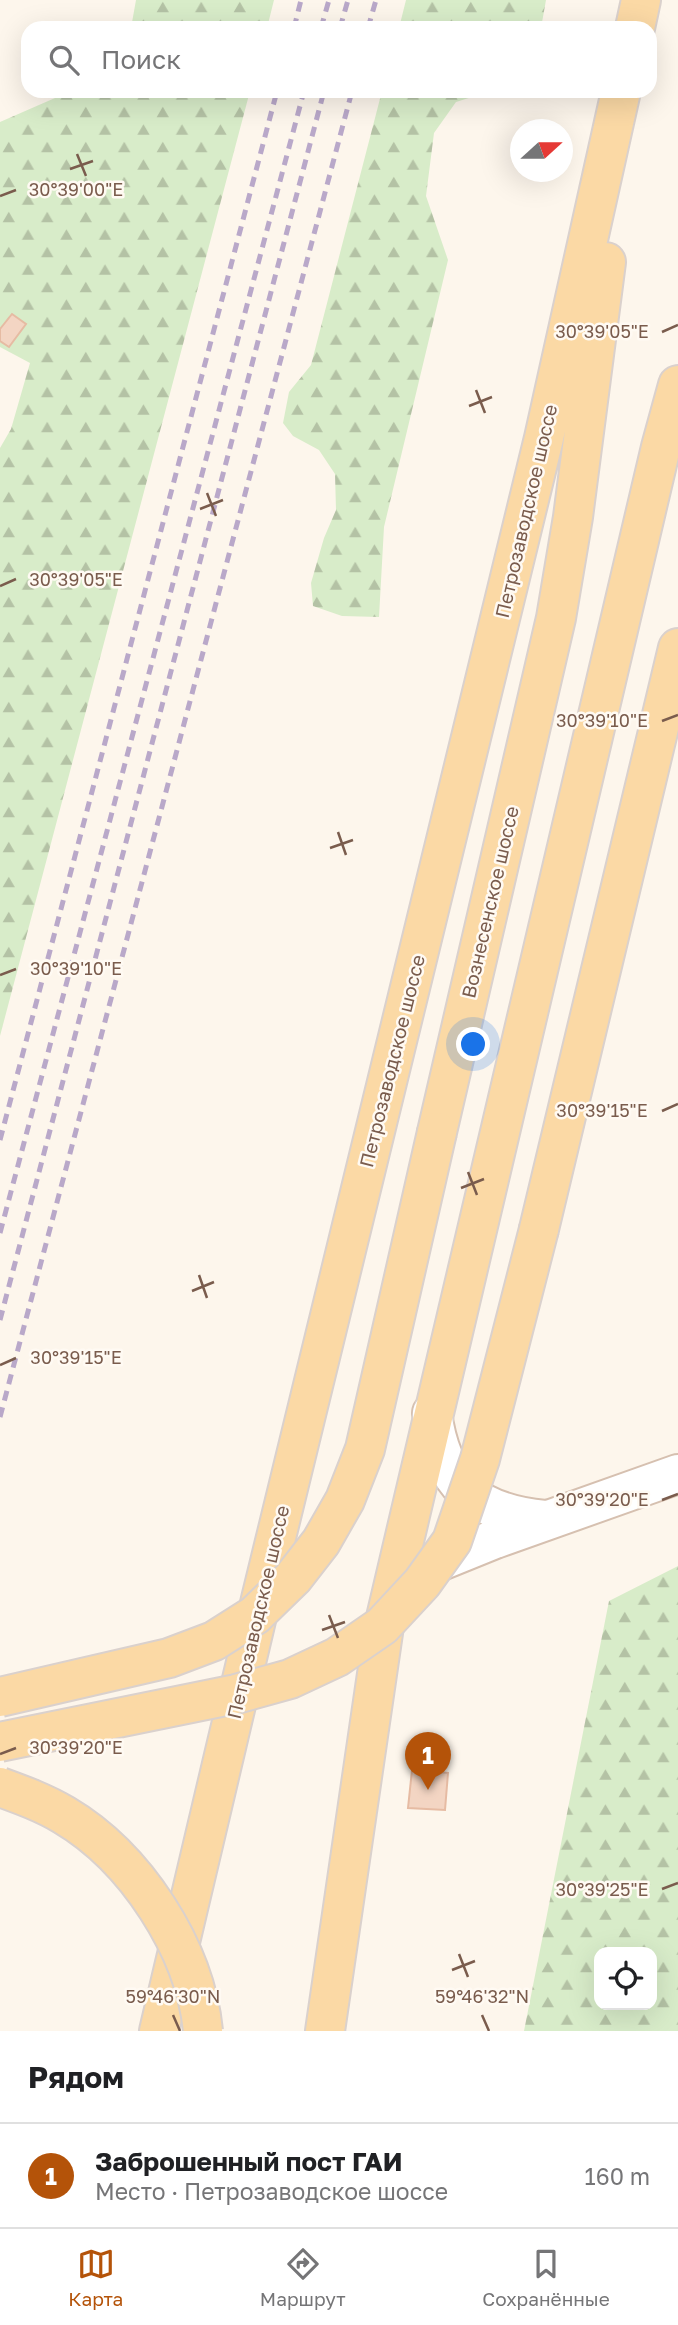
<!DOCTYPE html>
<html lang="ru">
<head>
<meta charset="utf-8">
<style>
  :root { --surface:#fff; --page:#f6f6f6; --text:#202124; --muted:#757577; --line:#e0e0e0; --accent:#b45309 }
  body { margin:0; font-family:"Golos Text",sans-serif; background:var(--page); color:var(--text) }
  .controls { position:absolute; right:21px; bottom:21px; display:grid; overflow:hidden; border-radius:14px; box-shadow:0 7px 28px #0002 }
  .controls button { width:63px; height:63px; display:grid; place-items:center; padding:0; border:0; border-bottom:2px solid var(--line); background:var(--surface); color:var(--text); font:35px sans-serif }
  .compass { position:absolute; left:510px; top:119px; width:63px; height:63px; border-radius:50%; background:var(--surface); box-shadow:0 7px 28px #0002; rotate:69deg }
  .you { position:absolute; left:474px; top:1045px; width:24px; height:24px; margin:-18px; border:5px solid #fff; border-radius:50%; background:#1a73e8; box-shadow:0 0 0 10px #1a73e833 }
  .badge { display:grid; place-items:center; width:46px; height:46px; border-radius:50%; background:var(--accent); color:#fff; font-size:23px; font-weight:700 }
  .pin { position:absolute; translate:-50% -58px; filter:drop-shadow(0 2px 4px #0008) }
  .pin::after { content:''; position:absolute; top:37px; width:24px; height:21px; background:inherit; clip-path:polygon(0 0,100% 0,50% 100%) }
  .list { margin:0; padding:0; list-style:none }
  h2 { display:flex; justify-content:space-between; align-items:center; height:91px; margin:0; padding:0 28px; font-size:30px }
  h2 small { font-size:23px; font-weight:400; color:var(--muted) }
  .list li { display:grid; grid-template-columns:46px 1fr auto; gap:21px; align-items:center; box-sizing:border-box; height:105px; padding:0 28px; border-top:2px solid var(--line) }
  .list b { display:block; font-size:26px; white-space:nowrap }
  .list p { margin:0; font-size:23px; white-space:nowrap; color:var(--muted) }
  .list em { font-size:23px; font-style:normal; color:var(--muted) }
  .icon { flex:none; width:38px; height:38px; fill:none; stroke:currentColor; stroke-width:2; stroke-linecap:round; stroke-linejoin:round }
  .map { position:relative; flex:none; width:678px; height:2031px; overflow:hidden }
  .search { position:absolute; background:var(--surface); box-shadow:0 7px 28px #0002; left:21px; right:21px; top:21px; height:77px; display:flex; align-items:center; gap:18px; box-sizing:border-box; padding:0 24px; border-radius:21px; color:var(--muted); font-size:26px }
  .sheet { height:196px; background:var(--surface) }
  nav { display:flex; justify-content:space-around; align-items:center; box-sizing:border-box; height:98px; border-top:2px solid var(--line); background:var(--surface); font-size:19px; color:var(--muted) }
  nav a { display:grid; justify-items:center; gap:4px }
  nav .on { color:var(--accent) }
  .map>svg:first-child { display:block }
  .forest { fill:url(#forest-firs); fill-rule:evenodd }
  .building { fill:#f3d5c3; stroke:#e6bba3; stroke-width:2 }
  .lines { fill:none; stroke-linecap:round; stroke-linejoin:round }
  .secondary-casing { stroke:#d6c0b0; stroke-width:42 }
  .primary-casing { stroke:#dad1cd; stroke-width:42 }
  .secondary { stroke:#fff; stroke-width:38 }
  .primary { stroke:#fbd9a5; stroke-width:38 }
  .rail { stroke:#b9a8c9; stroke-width:5; stroke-dasharray:10 7; stroke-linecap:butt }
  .primary-bridge-casing { stroke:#dad1cd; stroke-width:42; stroke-linecap:butt }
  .primary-bridge { stroke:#fbd9a5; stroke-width:38 }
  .ticks { fill:none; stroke:#7a5c4d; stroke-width:2.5 }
  .labels { text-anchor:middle; stroke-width:5; stroke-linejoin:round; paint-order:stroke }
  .street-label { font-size:19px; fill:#7a5c4d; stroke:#fffaf3 }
  .ticks-label { font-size:18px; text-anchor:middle; fill:#7a5c4d; stroke:#fffaf3; stroke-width:5; stroke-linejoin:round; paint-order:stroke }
</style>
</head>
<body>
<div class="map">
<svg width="678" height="2031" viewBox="0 0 678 2031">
  <defs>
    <pattern id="forest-firs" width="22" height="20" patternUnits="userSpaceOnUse" patternTransform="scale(1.75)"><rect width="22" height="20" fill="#d8ecc9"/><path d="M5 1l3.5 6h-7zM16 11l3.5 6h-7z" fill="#b4c2a5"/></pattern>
  </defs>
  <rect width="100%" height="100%" fill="#fdf6ec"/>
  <path class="forest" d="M 136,0 L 274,0 L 267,28 L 131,28 Z
    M 406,0 L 546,0 L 541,28 L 399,28 Z
    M 71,91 L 250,91 L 0,1036 L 0,448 L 11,429 L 30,363 L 0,347 L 0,122 Z
    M 382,91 L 491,91 L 456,102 L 434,133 L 426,196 L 448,260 L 384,527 L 379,617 L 342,616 L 313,606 L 311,583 L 324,538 L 336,510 L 335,474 L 319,450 L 293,436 L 283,423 L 289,392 L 311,365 Z
    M 678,1566 L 678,2031 L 524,2031 L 609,1601 ZM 599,1952 L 652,1952 L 652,2005 L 599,2005 Z"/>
  <path class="building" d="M 12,314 L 26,324 L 9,347 L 0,341 L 0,329 Z
    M 412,1770 L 448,1773 L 445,1810 L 408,1808 Z"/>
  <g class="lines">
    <defs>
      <path id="secondary" d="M 432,1413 C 442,1484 474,1513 545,1520
        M 421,1569 L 495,1539 L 678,1474"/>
      <path id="primary" d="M 635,28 L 641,0
        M 437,1132 L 556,618 L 573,517 L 606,262
        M 539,1229 L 678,648
        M 159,2031 L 261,1599 L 544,438 L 621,91
        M 325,2031 L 384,1626 L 661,447 L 678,385"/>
    </defs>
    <use href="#secondary" class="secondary-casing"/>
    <use href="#primary" class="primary-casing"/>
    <use href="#secondary" class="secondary"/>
    <use href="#primary" class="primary"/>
    <path class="rail" d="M 294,28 L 301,0
      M 321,28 L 329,0
      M 340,28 L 348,0
      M 368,28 L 376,0
      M 0,1140 L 277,91
      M 0,1233 L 304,91
      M 0,1320 L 324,91
      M 0,1417 L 352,91"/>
    <defs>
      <path id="primary-bridge" d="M 0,1697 L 169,1658 L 214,1641 L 255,1615 L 293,1578 L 321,1542 L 345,1500 L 365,1449 L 437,1132
        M 0,1742 L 236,1694 L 290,1679 L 337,1657 L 382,1626 L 422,1583 L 452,1541 L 480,1459 L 539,1229
        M 0,1787 C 22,1795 44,1803 64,1815 C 135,1857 195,1948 203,2031"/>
    </defs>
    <use href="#primary-bridge" class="primary-bridge-casing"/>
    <use href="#primary-bridge" class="primary-bridge"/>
  </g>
  <path class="ticks" d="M 77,154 L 86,176M 70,169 L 93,161M 0,196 L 16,190M 662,332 L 678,325M 476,390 L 485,413M 469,406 L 492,397M 207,493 L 216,516M 200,509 L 223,500M 0,586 L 16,579M 662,721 L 678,715M 338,832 L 346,855M 330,848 L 353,840M 0,975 L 16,969M 662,1111 L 678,1104M 468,1172 L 477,1195M 461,1188 L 484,1179M 199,1275 L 207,1298M 192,1291 L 214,1282M 0,1365 L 16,1358M 662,1500 L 678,1494M 329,1615 L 338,1638M 322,1630 L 345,1622M 0,1754 L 16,1748M 662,1889 L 678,1883M 459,1954 L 468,1977M 452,1970 L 475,1961M 173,2015 L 180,2031M 482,2015 L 489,2031"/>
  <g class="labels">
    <g class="street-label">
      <text transform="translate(526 511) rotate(-77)" y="7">Петрозаводское шоссе</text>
      <text transform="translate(490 902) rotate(-77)" y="7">Вознесенское шоссе</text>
      <text transform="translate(392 1061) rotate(-76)" y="7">Петрозаводское шоссе</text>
      <text transform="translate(258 1612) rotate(-77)" y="7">Петрозаводское шоссе</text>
    </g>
  </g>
  <g class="ticks-label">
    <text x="76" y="196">30°39'00"E</text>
    <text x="602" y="338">30°39'05"E</text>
    <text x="76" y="586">30°39'05"E</text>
    <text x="602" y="727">30°39'10"E</text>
    <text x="76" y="975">30°39'10"E</text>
    <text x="602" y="1117">30°39'15"E</text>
    <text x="76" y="1364">30°39'15"E</text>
    <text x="602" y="1506">30°39'20"E</text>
    <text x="76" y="1754">30°39'20"E</text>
    <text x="602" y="1896">30°39'25"E</text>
    <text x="173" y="2003">59°46'30"N</text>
    <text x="482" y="2003">59°46'32"N</text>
  </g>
</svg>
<div class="controls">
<button><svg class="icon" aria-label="locate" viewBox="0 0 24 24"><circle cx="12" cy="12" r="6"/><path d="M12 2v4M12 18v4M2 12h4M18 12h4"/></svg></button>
</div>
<svg class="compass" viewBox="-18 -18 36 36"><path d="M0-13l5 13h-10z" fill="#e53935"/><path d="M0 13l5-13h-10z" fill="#757577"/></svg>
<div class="you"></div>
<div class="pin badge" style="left:428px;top:1790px">1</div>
<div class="search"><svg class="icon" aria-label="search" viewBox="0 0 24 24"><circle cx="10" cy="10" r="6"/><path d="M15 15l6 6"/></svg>Поиск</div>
</div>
<section class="sheet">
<h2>Рядом<small></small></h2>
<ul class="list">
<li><span class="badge">1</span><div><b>Заброшенный пост ГАИ</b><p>Место · Петрозаводское шоссе</p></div><em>160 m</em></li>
</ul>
</section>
<nav>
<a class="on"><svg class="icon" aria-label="map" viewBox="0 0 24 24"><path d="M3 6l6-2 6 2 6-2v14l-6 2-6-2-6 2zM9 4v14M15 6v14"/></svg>Карта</a>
<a><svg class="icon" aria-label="directions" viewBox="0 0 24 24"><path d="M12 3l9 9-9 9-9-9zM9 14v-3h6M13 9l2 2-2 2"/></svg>Маршрут</a>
<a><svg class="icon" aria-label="saved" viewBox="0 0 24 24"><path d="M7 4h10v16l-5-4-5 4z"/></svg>Сохранённые</a>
</nav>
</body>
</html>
